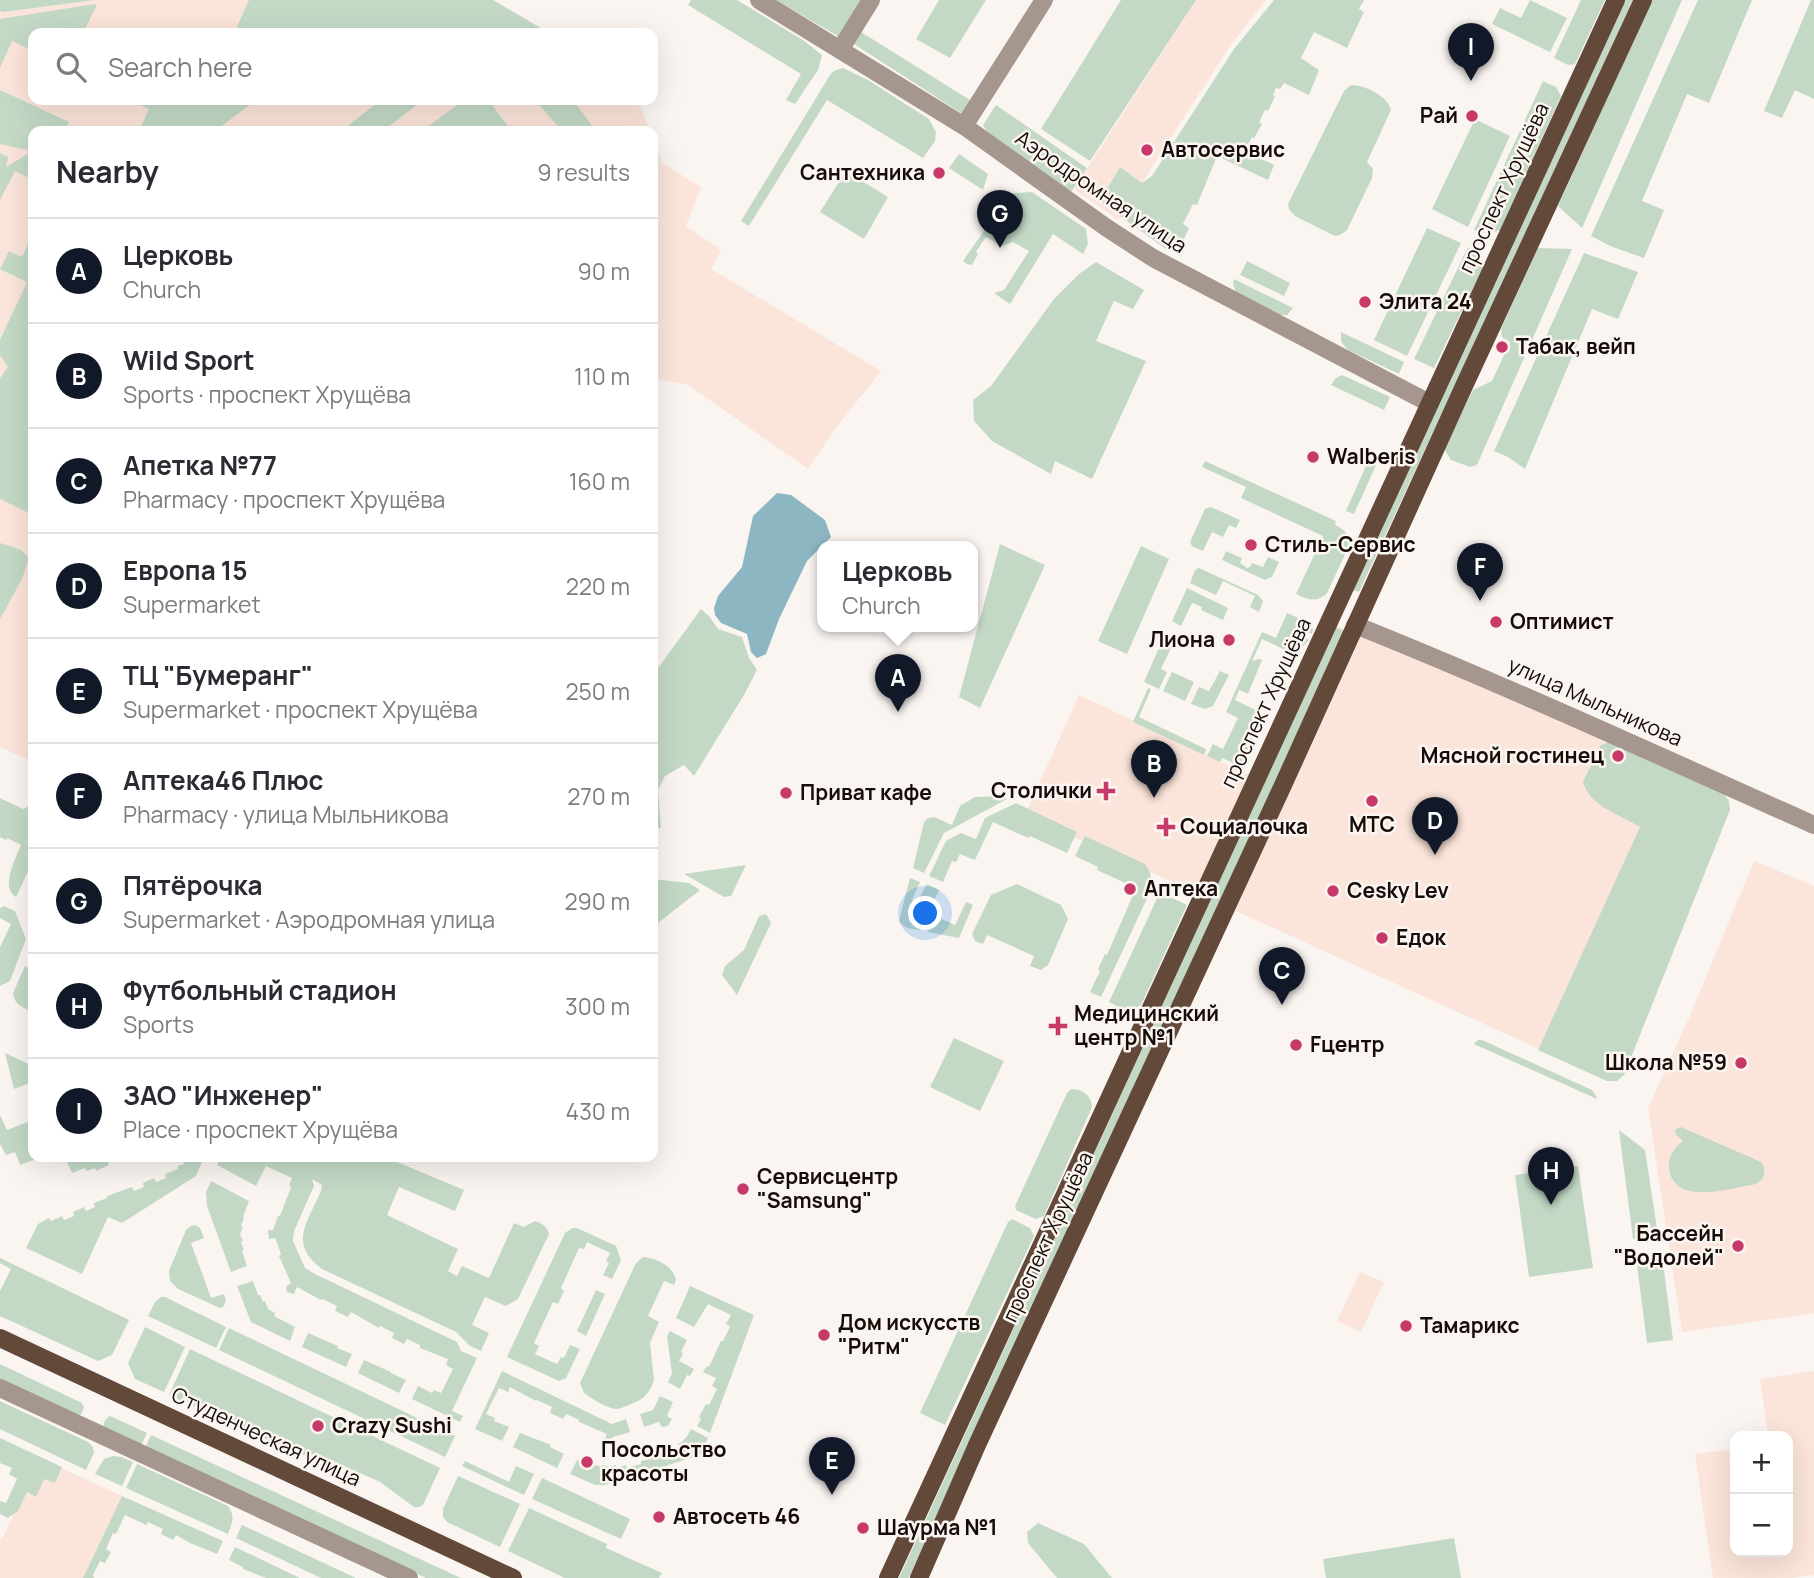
<!DOCTYPE html>
<html lang="en">
<head>
<meta charset="utf-8">
<style>
  :root { --surface:#fff; --page:#f7f7f7; --text:#2b2b33; --muted:#7c7c81; --line:#e1e1e2; --accent:#111827 }
  body { margin:0; font-family:Manrope,sans-serif; background:var(--page); color:var(--text) }
  .controls { position:absolute; right:21px; bottom:21px; display:grid; overflow:hidden; border-radius:14px; box-shadow:0 7px 28px #0002 }
  .controls button { width:63px; height:63px; display:grid; place-items:center; padding:0; border:0; border-bottom:2px solid var(--line); background:var(--surface); color:var(--text); font:35px sans-serif }
  .you { position:absolute; left:926px; top:914px; width:24px; height:24px; margin:-18px; border:5px solid #fff; border-radius:50%; background:#1a73e8; box-shadow:0 0 0 10px #1a73e833 }
  .badge { display:grid; place-items:center; width:46px; height:46px; border-radius:50%; background:var(--accent); color:#fff; font-size:23px; font-weight:700 }
  .pin { position:absolute; translate:-50% -58px; filter:drop-shadow(0 2px 4px #0008) }
  .pin::after { content:''; position:absolute; top:37px; width:24px; height:21px; background:inherit; clip-path:polygon(0 0,100% 0,50% 100%) }
  .popup { position:absolute; left:817px; top:541px; width:161px; height:91px; box-sizing:border-box; display:grid; place-content:center; border-radius:14px; background:var(--surface); filter:drop-shadow(0 2px 5px #0005); font-size:23px; white-space:nowrap; color:var(--muted) }
  .popup b { font-size:26px; color:var(--text) }
  .popup::after { content:''; position:absolute; left:50%; top:100%; margin-left:-14px; border:14px solid transparent; border-top-color:var(--surface) }
  .list { margin:0; padding:0; list-style:none }
  h2 { display:flex; justify-content:space-between; align-items:center; height:91px; margin:0; padding:0 28px; font-size:30px }
  h2 small { font-size:23px; font-weight:400; color:var(--muted) }
  .list li { display:grid; grid-template-columns:46px 1fr auto; gap:21px; align-items:center; box-sizing:border-box; height:105px; padding:0 28px; border-top:2px solid var(--line) }
  .list b { display:block; font-size:26px; white-space:nowrap }
  .list p { margin:0; font-size:23px; white-space:nowrap; color:var(--muted) }
  .list em { font-size:23px; font-style:normal; color:var(--muted) }
  .icon { flex:none; width:38px; height:38px; fill:none; stroke:currentColor; stroke-width:2; stroke-linecap:round; stroke-linejoin:round }
  .map { position:relative; flex:none; width:1814px; height:1578px; overflow:hidden }
  .search { position:absolute; background:var(--surface); box-shadow:0 7px 28px #0002; left:28px; top:28px; width:630px; height:77px; display:flex; align-items:center; gap:18px; box-sizing:border-box; padding:0 24px; border-radius:14px; color:var(--muted); font-size:26px }
  .panel { position:absolute; background:var(--surface); box-shadow:0 7px 28px #0002; left:28px; top:126px; width:630px; height:1036px; border-radius:14px }
  .map>svg:first-child { display:block }
  .built { fill:#fbe5da }
  .green { fill:#c3d9c6 }
  .water { fill:#8cb6c2 }
  .lines { fill:none; stroke-linecap:round; stroke-linejoin:round }
  .minor { stroke:#a5968e; stroke-width:18 }
  .major { stroke:#62493a; stroke-width:18 }
  .poi-dot { fill:#c63969; stroke:#fbf5f2; stroke-width:2.5 }
  .labels { text-anchor:middle; stroke-width:5; stroke-linejoin:round; paint-order:stroke }
  .poi-label { font-size:21px; font-weight:bold; fill:#160c08; stroke:#fbf5f2; text-anchor:start }
  .street-label { font-size:21px; fill:#160c08; stroke:#fbf5f2 }
</style>
</head>
<body>
<div class="map">
<svg width="1814" height="1578" viewBox="0 0 1814 1578">
  <rect width="100%" height="100%" fill="#fbf5f2"/>
  <path class="built" d="M 0,0 L 493,0 L 549,33 L 33,33 L 33,100 L 638,100 L 650,131 L 33,131 L 33,762 L 0,747 Z
    M 1196,0 L 1266,0 L 1230,46 L 1118,220 L 1074,189 Z
    M 653,138 L 662,163 L 701,187 L 686,226 L 721,250 L 711,269 L 881,371 L 833,432 L 808,469 L 688,385 L 653,378 Z
    M 1363,632 L 1667,769 L 1539,1049 L 1025,815 L 1079,695 L 1289,794 Z
    M 1754,861 L 1814,886 L 1814,1313 L 1682,1332 L 1648,1108 L 1689,1018 Z
    M 1360,1272 L 1384,1282 L 1361,1332 L 1337,1321 Z
    M 1814,1371 L 1814,1575 L 1791,1578 L 1713,1578 L 1695,1454 L 1735,1449 L 1735,1552 L 1788,1552 L 1788,1436 L 1768,1436 L 1760,1379 Z
    M 40,1458 L 122,1496 L 83,1578 L 0,1578 L 0,1539 L 2,1539 Z"/>
  <path class="green" d="M 0,0 L 94,0 L 3,12 L 0,11 Z
    M 249,0 L 493,0 L 549,33 L 346,33 L 344,31 L 341,33 L 250,33 L 237,27 Z
    M 691,0 L 737,0 L 803,40 L 822,55 L 818,70 L 795,104 L 786,100 L 801,74 L 688,5 Z
    M 776,0 L 865,0 L 841,38 Z
    M 939,0 L 986,0 L 950,58 L 916,39 Z
    M 1121,0 L 1196,0 L 1090,161 L 1041,129 Z
    M 1274,0 L 1364,0 L 1359,9 L 1364,12 L 1347,48 L 1314,32 L 1301,58 L 1319,70 L 1309,95 L 1284,83 L 1280,89 L 1276,88 L 1273,95 L 1275,96 L 1268,111 L 1265,110 L 1259,122 L 1262,124 L 1254,138 L 1252,137 L 1249,144 L 1252,146 L 1249,153 L 1274,165 L 1268,180 L 1217,156 L 1197,205 L 1193,204 L 1183,224 L 1189,228 C 1183,241 1182,248 1166,249 L 1103,204 L 1103,196 L 1120,167 L 1142,183 L 1152,176 L 1234,49 Z
    M 1530,0 L 1567,18 L 1550,52 L 1492,24 L 1500,8 L 1521,18 Z
    M 1581,0 L 1605,0 L 1575,64 L 1568,65 L 1554,58 Z
    M 1624,0 L 1633,0 L 1359,592 L 1353,590 Z
    M 1652,0 L 1682,0 L 1582,228 L 1558,206 Z
    M 1698,0 L 1752,0 L 1709,103 L 1687,94 L 1642,201 L 1664,210 L 1644,258 L 1610,246 L 1591,236 Z
    M 1811,0 L 1814,0 L 1814,99 L 1795,90 L 1782,118 L 1764,111 Z
    M 95,4 L 97,5 L 83,33 L 33,33 L 33,51 L 12,41 L 0,68 L 0,19 Z
    M 853,27 L 978,105 L 969,118 L 846,39 Z
    M 843,68 L 868,80 L 929,119 L 936,132 L 935,141 L 923,158 L 827,100 L 749,226 L 741,221 L 830,75 L 834,71 Z
    M 1543,81 L 1556,87 L 1561,96 L 1500,230 C 1490,234 1484,233 1474,230 Z
    M 1351,85 C 1365,85 1388,96 1391,110 L 1367,162 L 1373,169 L 1372,178 L 1347,230 L 1340,235 L 1335,236 L 1295,216 L 1289,209 L 1288,204 L 1344,91 Z
    M 0,90 L 69,122 L 65,131 L 33,131 L 33,180 L 15,171 L 0,200 L 0,153 L 8,157 L 6,167 L 33,151 L 0,144 Z
    M 130,100 L 256,100 L 215,131 L 139,131 L 149,109 Z
    M 381,100 L 423,100 L 383,131 L 341,131 Z
    M 464,100 L 488,100 L 512,131 L 422,131 Z
    M 535,100 L 573,100 L 596,131 L 562,131 Z
    M 996,105 L 1087,168 L 1071,192 L 988,134 L 983,125 Z
    M 1475,119 L 1510,136 L 1468,227 L 1432,209 Z
    M 959,154 L 988,174 L 983,190 L 949,168 Z
    M 846,171 L 888,197 L 864,239 L 820,212 Z
    M 1032,192 L 1086,229 L 1088,244 L 1083,254 L 1053,234 L 1010,304 L 994,293 L 1004,290 L 1029,251 L 1013,242 L 1002,246 L 986,237 L 976,252 L 978,254 L 972,265 L 967,264 L 963,261 L 988,225 L 1003,233 L 1022,205 L 1010,195 L 1014,193 Z
    M 1427,228 L 1461,243 L 1407,356 L 1374,340 Z
    M 33,233 L 33,515 L 0,499 L 0,378 L 8,367 L 0,355 L 0,340 L 27,282 L 0,269 L 9,251 L 22,257 Z
    M 1468,247 L 1480,258 L 1484,265 L 1434,368 L 1414,359 Z
    M 1538,248 L 1572,249 L 1477,465 L 1470,467 L 1451,460 L 1444,449 L 1473,390 L 1492,381 L 1510,342 L 1502,337 L 1501,329 Z
    M 1584,253 L 1638,272 L 1618,319 L 1592,309 L 1525,469 L 1508,457 L 1494,451 Z
    M 1247,261 L 1290,283 L 1284,296 L 1240,275 Z
    M 1096,262 L 1144,290 L 1133,309 L 1114,301 L 1096,341 L 1146,361 L 1092,479 L 1055,461 L 1051,474 L 992,441 L 974,421 L 973,400 L 991,386 L 1054,299 L 1079,274 Z
    M 1234,279 L 1293,308 L 1287,315 L 1277,315 L 1236,293 L 1233,283 Z
    M 1341,332 L 1404,362 L 1399,374 L 1348,350 L 1341,342 Z
    M 1342,375 L 1390,397 L 1384,410 L 1331,385 L 1336,378 Z
    M 1369,459 L 1377,463 L 1354,514 L 1346,511 Z
    M 1205,461 L 1336,521 L 1335,525 C 1344,529 1351,535 1349,546 L 1327,593 C 1317,603 1308,600 1296,594 L 1323,536 L 1241,498 L 1246,487 L 1202,467 Z
    M 1211,507 L 1240,520 L 1236,528 L 1229,525 L 1223,537 L 1212,532 L 1203,551 L 1192,546 L 1190,542 L 1205,509 Z
    M 0,543 L 21,550 L 29,558 L 22,579 L 0,619 Z
    M 1000,544 L 1045,565 L 980,708 L 959,697 Z
    M 1141,546 L 1169,559 L 1127,654 L 1098,641 Z
    M 1226,551 L 1242,558 L 1240,563 L 1247,568 L 1250,567 L 1252,563 L 1263,567 L 1268,557 L 1279,562 L 1272,577 L 1265,580 L 1222,560 Z
    M 1199,568 L 1258,595 L 1263,601 L 1259,612 L 1250,607 L 1255,596 L 1223,581 L 1216,595 L 1190,583 L 1195,570 Z
    M 1187,588 L 1228,608 L 1223,620 L 1201,610 L 1202,607 L 1192,603 L 1181,626 L 1172,621 Z
    M 701,609 L 709,616 L 718,629 L 742,637 L 749,658 L 757,670 L 744,695 L 694,776 L 684,765 L 665,776 L 658,790 L 661,828 L 653,829 L 653,675 Z
    M 1287,613 L 1308,622 L 1313,629 L 1312,634 L 1306,631 L 1304,637 L 1309,640 L 1285,664 L 1283,670 L 1281,669 L 1289,652 L 1262,639 L 1252,661 L 1259,659 L 1262,660 L 1248,694 L 1239,690 L 1235,700 L 1264,714 L 1241,763 L 1235,764 L 1222,758 L 1220,762 L 1207,756 L 1213,744 L 1223,749 L 1238,718 L 1226,712 L 1262,632 L 1276,638 Z
    M 1336,627 L 1345,631 L 909,1578 L 899,1578 Z
    M 1162,641 L 1172,646 L 1161,669 L 1167,672 L 1159,689 L 1144,682 Z
    M 1220,671 L 1229,675 L 1213,706 L 1205,709 L 1191,704 L 1199,687 L 1209,691 Z
    M 1172,672 L 1194,682 L 1185,701 L 1163,691 Z
    M 1148,688 L 1151,689 L 1139,717 L 1206,749 L 1204,755 L 1133,722 Z
    M 1610,741 L 1725,795 L 1729,801 L 1730,810 L 1624,1075 L 1617,1081 L 1607,1081 L 1538,1050 L 1640,827 C 1621,815 1589,806 1583,782 L 1600,746 Z
    M 1000,796 L 1007,799 L 944,833 L 924,873 L 913,868 L 924,822 L 928,818 L 934,817 L 952,825 L 960,806 L 975,797 Z
    M 0,798 L 23,809 L 29,806 L 33,809 L 33,861 L 16,897 C 0,888 15,860 21,845 L 7,838 L 6,840 L 0,837 Z
    M 1016,803 L 1077,832 L 1067,853 L 1030,836 L 1028,838 L 993,822 L 975,860 L 960,854 L 956,862 L 952,861 L 943,882 L 929,876 L 946,841 L 961,833 L 976,839 L 985,818 Z
    M 1085,836 L 1145,864 C 1151,873 1153,879 1151,890 L 1101,997 L 1090,992 L 1100,971 L 1098,969 L 1105,954 L 1107,955 L 1136,888 L 1097,870 L 1098,867 L 1075,856 Z
    M 746,865 L 731,896 L 724,897 L 684,874 Z
    M 910,878 L 920,882 L 912,900 L 921,930 C 912,929 904,929 899,921 Z
    M 653,879 L 689,883 L 700,890 L 653,927 Z
    M 927,884 L 939,890 L 932,905 L 936,907 L 933,915 L 955,925 L 966,902 L 973,905 L 959,938 L 928,932 L 918,900 Z
    M 1017,884 L 1061,905 L 1068,919 L 1048,965 L 1041,970 L 1030,966 L 1034,956 L 987,935 L 983,944 L 975,941 L 972,934 L 991,895 Z
    M 1160,892 L 1187,905 L 1141,1005 C 1129,1013 1121,1008 1109,1002 Z
    M 4,906 L 15,911 L 26,939 L 10,981 L 0,986 L 0,947 L 11,924 L 0,918 L 0,908 Z
    M 766,914 L 771,923 L 737,995 L 722,975 L 725,966 L 744,950 L 759,916 Z
    M 25,966 L 33,970 L 33,1012 C 24,1008 14,1005 13,993 Z
    M 954,1038 L 1004,1061 L 980,1111 L 930,1087 Z
    M 1478,1040 L 1482,1040 L 1592,1090 L 1596,1096 L 1597,1099 L 1474,1044 Z
    M 5,1053 L 33,1066 L 33,1082 L 14,1089 Z
    M 1071,1089 C 1083,1089 1092,1096 1092,1107 L 1044,1216 L 1036,1219 L 1016,1210 L 1015,1206 L 1067,1093 Z
    M 0,1115 L 7,1130 L 33,1120 L 33,1157 L 41,1157 L 20,1165 L 15,1152 L 6,1155 L 0,1144 Z
    M 1681,1127 L 1761,1162 C 1767,1171 1765,1179 1756,1184 C 1731,1188 1675,1207 1669,1169 C 1668,1156 1674,1148 1683,1141 L 1676,1135 L 1675,1130 Z
    M 1619,1130 L 1645,1150 L 1658,1235 L 1633,1239 Z
    M 79,1157 L 115,1157 L 115,1160 L 108,1162 L 109,1165 L 96,1171 L 95,1168 L 87,1171 L 85,1168 L 72,1173 L 67,1162 Z
    M 181,1157 L 204,1157 L 196,1176 L 122,1223 L 108,1217 L 82,1274 L 26,1248 L 38,1224 L 49,1218 L 51,1221 L 62,1216 L 64,1220 L 74,1216 L 73,1212 L 84,1207 L 86,1211 L 95,1207 L 94,1203 L 107,1198 L 107,1196 L 132,1187 L 134,1191 L 144,1187 L 143,1183 L 154,1178 L 156,1182 L 166,1178 L 165,1174 L 178,1169 L 178,1166 L 184,1164 Z
    M 221,1157 L 385,1157 L 464,1190 L 455,1211 L 399,1187 L 387,1215 L 458,1249 L 448,1271 L 457,1276 L 462,1266 L 489,1278 L 514,1223 L 524,1227 L 535,1221 C 543,1224 547,1226 549,1234 L 518,1299 L 506,1306 L 485,1297 L 472,1325 L 489,1333 L 481,1351 L 470,1346 L 456,1332 L 322,1269 C 288,1244 307,1223 321,1191 L 322,1185 L 312,1179 L 314,1186 L 294,1231 L 293,1241 L 305,1268 L 315,1274 L 457,1342 L 461,1351 L 477,1358 L 452,1411 L 463,1416 L 460,1422 L 412,1399 L 418,1386 L 432,1393 L 434,1390 L 441,1393 L 453,1369 L 446,1365 L 448,1359 L 420,1348 L 420,1345 L 407,1339 L 404,1344 L 392,1338 L 394,1333 L 380,1326 L 379,1328 L 351,1312 L 348,1317 L 335,1311 L 337,1306 L 322,1299 L 321,1300 L 297,1287 L 294,1294 L 287,1292 L 286,1287 L 291,1283 L 279,1256 L 281,1254 L 275,1238 L 269,1239 L 268,1230 L 273,1230 L 278,1216 L 280,1216 L 291,1187 L 289,1185 L 292,1178 L 266,1166 L 256,1186 L 217,1165 Z
    M 1578,1166 L 1593,1268 L 1529,1277 L 1515,1175 Z
    M 211,1181 L 249,1201 L 243,1217 L 244,1218 L 241,1226 L 243,1227 L 240,1234 L 243,1241 L 241,1242 L 244,1250 L 242,1251 L 247,1266 L 231,1272 L 207,1206 L 206,1192 Z
    M 1012,1219 L 1030,1228 L 1034,1236 L 945,1425 L 920,1413 L 1008,1222 Z
    M 195,1225 L 200,1228 L 204,1238 L 191,1243 L 211,1298 L 224,1294 L 226,1301 L 223,1307 L 220,1308 L 178,1289 L 170,1281 L 169,1271 L 186,1230 L 191,1226 Z
    M 572,1228 L 577,1228 L 616,1246 L 621,1260 L 612,1279 L 603,1275 L 609,1263 L 606,1261 L 610,1253 L 587,1242 L 584,1249 L 579,1248 L 561,1288 L 564,1291 L 558,1304 L 553,1302 L 534,1343 L 539,1346 L 535,1354 L 557,1364 L 561,1357 L 564,1358 L 570,1345 L 580,1349 L 566,1378 L 559,1381 L 507,1357 L 565,1233 Z
    M 643,1257 C 657,1258 673,1266 676,1280 L 674,1285 L 664,1281 L 648,1316 L 659,1322 L 650,1343 L 654,1380 C 649,1396 641,1401 626,1406 C 622,1408 620,1409 615,1409 C 605,1407 592,1399 584,1393 L 580,1383 L 636,1263 Z
    M 0,1258 L 129,1320 L 112,1355 L 98,1361 L 0,1316 L 0,1291 L 11,1269 L 0,1263 Z
    M 1663,1262 L 1673,1340 L 1647,1343 L 1637,1265 Z
    M 253,1281 L 258,1295 L 260,1295 L 263,1302 L 265,1301 L 268,1309 L 275,1313 L 274,1316 L 295,1327 L 290,1341 L 251,1322 L 237,1286 Z
    M 690,1286 L 754,1315 L 710,1433 L 697,1426 L 701,1419 L 699,1417 L 706,1404 L 709,1405 L 717,1389 L 712,1386 L 716,1378 L 703,1372 L 707,1366 L 709,1367 L 721,1341 L 723,1341 L 730,1327 L 726,1324 L 731,1315 L 708,1304 L 694,1327 L 676,1318 Z
    M 596,1290 L 605,1294 L 586,1336 L 577,1331 Z
    M 161,1297 L 165,1297 L 226,1327 L 216,1348 L 148,1316 L 155,1302 Z
    M 145,1327 L 185,1347 L 164,1392 L 135,1379 L 128,1363 Z
    M 229,1328 L 455,1436 L 445,1457 L 219,1350 Z
    M 670,1331 L 687,1340 L 681,1352 L 683,1354 L 679,1361 L 694,1369 L 690,1376 L 687,1375 L 680,1389 L 668,1382 L 672,1374 L 667,1336 Z
    M 308,1333 L 338,1346 L 337,1348 L 352,1354 L 346,1367 L 302,1347 Z
    M 190,1349 L 440,1468 L 423,1505 L 419,1507 L 414,1507 L 380,1482 L 331,1460 L 299,1454 L 169,1395 Z
    M 364,1360 L 391,1372 L 391,1373 L 406,1380 L 399,1393 L 358,1373 Z
    M 0,1364 L 82,1403 L 84,1408 L 81,1414 L 77,1416 L 0,1380 Z
    M 502,1371 L 612,1424 L 626,1419 L 630,1432 L 613,1437 L 611,1444 L 604,1441 L 607,1434 L 579,1422 L 579,1420 L 566,1414 L 563,1419 L 550,1413 L 552,1407 L 537,1400 L 536,1401 L 510,1387 L 508,1392 L 499,1388 L 486,1414 L 495,1418 L 494,1421 L 509,1427 L 502,1441 L 475,1429 Z
    M 660,1396 L 673,1402 L 667,1416 L 672,1419 L 668,1426 L 662,1427 L 659,1422 L 644,1427 L 640,1414 L 653,1410 Z
    M 0,1401 L 88,1442 L 93,1447 L 94,1453 L 86,1470 L 0,1429 Z
    M 110,1416 L 147,1433 L 141,1446 L 104,1429 C 103,1422 105,1419 110,1416 Z
    M 691,1429 L 708,1438 L 700,1455 L 605,1485 L 595,1485 L 570,1474 L 577,1460 L 593,1468 L 595,1465 L 601,1467 L 603,1465 L 609,1467 L 616,1465 L 617,1468 L 626,1465 L 627,1468 L 641,1464 L 641,1461 L 671,1454 L 670,1449 L 678,1447 L 678,1444 L 682,1442 L 685,1438 L 686,1438 Z
    M 520,1433 L 551,1445 L 550,1447 L 564,1454 L 557,1468 L 513,1447 Z
    M 151,1435 L 461,1578 L 426,1578 L 145,1448 Z
    M 0,1438 L 62,1467 L 55,1483 L 44,1479 L 36,1497 L 27,1492 L 18,1511 L 8,1518 L 0,1514 L 0,1501 L 6,1503 L 17,1479 L 9,1474 L 12,1468 L 0,1463 Z
    M 113,1456 L 121,1457 L 133,1462 L 122,1486 L 95,1474 L 104,1459 Z
    M 465,1461 L 509,1482 L 516,1466 L 534,1474 L 524,1495 L 462,1466 Z
    M 137,1464 L 228,1506 C 236,1518 232,1522 228,1534 L 126,1488 Z
    M 458,1476 L 520,1504 L 500,1547 L 447,1522 L 443,1517 L 443,1509 Z
    M 542,1478 L 630,1519 L 621,1539 L 532,1499 Z
    M 122,1496 L 223,1541 L 217,1554 L 190,1543 L 176,1535 L 173,1540 L 161,1534 L 163,1529 L 148,1522 L 146,1525 L 125,1515 L 116,1534 L 113,1533 L 106,1549 L 111,1552 L 105,1563 L 100,1561 L 93,1575 L 94,1578 L 83,1578 Z
    M 529,1508 L 607,1544 L 606,1548 L 662,1573 L 659,1578 L 565,1578 L 508,1551 Z
    M 1038,1523 L 1084,1544 L 1112,1578 L 1057,1578 L 1028,1543 L 1027,1532 Z
    M 242,1525 L 356,1578 L 321,1578 L 236,1538 Z
    M 1454,1538 L 1461,1578 L 1326,1578 L 1323,1559 Z
    M 235,1547 L 300,1578 L 266,1578 L 243,1569 L 243,1567 L 229,1560 Z"/>
  <path class="water" d="M 777,493 L 791,495 L 825,520 L 831,537 L 807,561 L 779,619 L 766,654 L 757,658 L 751,652 L 747,634 L 721,623 L 715,615 L 714,608 L 718,596 L 742,567 L 753,516 Z"/>
  <g class="lines">
    <path class="minor" d="M 759,0 L 964,126 L 1107,228 L 1153,258 L 1429,403
      M 840,50 L 871,0
      M 964,126 L 1044,0
      M 1355,625 C 1510,687 1661,757 1814,825
      M 0,1388 L 409,1578"/>
    <path class="major" d="M 0,1338 L 513,1578
      M 888,1578 L 1616,0
      M 919,1578 L 977,1445 L 1284,783 L 1464,386 L 1643,0"/>
  </g>
  <g class="poi-dot">
    <circle cx="1472" cy="116" r="7"/>
    <circle cx="1147" cy="150" r="7"/>
    <circle cx="939" cy="173" r="7"/>
    <circle cx="1365" cy="302" r="7"/>
    <circle cx="1502" cy="347" r="7"/>
    <circle cx="1313" cy="457" r="7"/>
    <circle cx="1251" cy="545" r="7"/>
    <circle cx="1496" cy="622" r="7"/>
    <circle cx="1229" cy="640" r="7"/>
    <circle cx="1618" cy="756" r="7"/>
    <path d="M1102.5 780.5h7v7h7v7h-7v7h-7v-7h-7v-7h7z"/>
    <circle cx="786" cy="793" r="7"/>
    <circle cx="1372" cy="801" r="7"/>
    <path d="M1162.5 816.5h7v7h7v7h-7v7h-7v-7h-7v-7h7z"/>
    <circle cx="1130" cy="889" r="7"/>
    <circle cx="1333" cy="891" r="7"/>
    <circle cx="1382" cy="938" r="7"/>
    <path d="M1054.5 1015.5h7v7h7v7h-7v7h-7v-7h-7v-7h7z"/>
    <circle cx="1296" cy="1045" r="7"/>
    <circle cx="1741" cy="1063" r="7"/>
    <circle cx="743" cy="1189" r="7"/>
    <circle cx="1738" cy="1246" r="7"/>
    <circle cx="1406" cy="1326" r="7"/>
    <circle cx="824" cy="1335" r="7"/>
    <circle cx="318" cy="1426" r="7"/>
    <circle cx="587" cy="1462" r="7"/>
    <circle cx="659" cy="1517" r="7"/>
    <circle cx="863" cy="1528" r="7"/>
  </g>
  <g class="labels">
    <g class="poi-label">
      <text x="1458" y="123" text-anchor="end">Рай</text>
      <text x="1161" y="157">Автосервис</text>
      <text x="925" y="180" text-anchor="end">Сантехника</text>
      <text x="1379" y="309">Элита 24</text>
      <text x="1516" y="354">Табак, вейп</text>
      <text x="1327" y="464">Walberis</text>
      <text x="1265" y="552">Стиль-Сервис</text>
      <text x="1510" y="629">Оптимист</text>
      <text x="1215" y="647" text-anchor="end">Лиона</text>
      <text x="1604" y="763" text-anchor="end">Мясной гостинец</text>
      <text x="1092" y="798" text-anchor="end">Столички</text>
      <text x="800" y="800">Приват кафе</text>
      <text x="1372" y="832" text-anchor="middle">МТС</text>
      <text x="1180" y="834">Социалочка</text>
      <text x="1144" y="896">Аптека</text>
      <text x="1347" y="898">Cesky Lev</text>
      <text x="1396" y="945">Едок</text>
      <text x="1074" y="1021">Медицинский<tspan x="1074" dy="24">центр №1</tspan></text>
      <text x="1310" y="1052">Fцентр</text>
      <text x="1727" y="1070" text-anchor="end">Школа №59</text>
      <text x="757" y="1184">Сервисцентр<tspan x="757" dy="24">"Samsung"</tspan></text>
      <text x="1724" y="1241" text-anchor="end">Бассейн<tspan x="1724" dy="24">"Водолей"</tspan></text>
      <text x="838" y="1330">Дом искусств<tspan x="838" dy="24">"Ритм"</tspan></text>
      <text x="1420" y="1333">Тамарикс</text>
      <text x="332" y="1433">Crazy Sushi</text>
      <text x="601" y="1457">Посольство<tspan x="601" dy="24">красоты</tspan></text>
      <text x="673" y="1524">Автосеть 46</text>
      <text x="877" y="1535">Шаурма №1</text>
    </g>
    <g class="street-label">
      <text transform="translate(1504 188) rotate(-65)" y="7">проспект Хрущёва</text>
      <text transform="translate(1101 192) rotate(34)" y="7">Аэродромная улица</text>
      <text transform="translate(1595 702) rotate(24)" y="7">улица Мыльникова</text>
      <text transform="translate(1266 703) rotate(-65)" y="7">проспект Хрущёва</text>
      <text transform="translate(1048 1237) rotate(-65)" y="7">проспект Хрущёва</text>
      <text transform="translate(266 1437) rotate(25)" y="7">Студенческая улица</text>
    </g>
  </g>
</svg>
<div class="controls">
<button>+</button>
<button>−</button>
</div>
<div class="you"></div>
<div class="pin badge" style="left:898px;top:712px">A</div>
<div class="popup"><b>Церковь</b>Church</div>
<div class="pin badge" style="left:1154px;top:798px">B</div>
<div class="pin badge" style="left:1282px;top:1005px">C</div>
<div class="pin badge" style="left:1435px;top:855px">D</div>
<div class="pin badge" style="left:832px;top:1495px">E</div>
<div class="pin badge" style="left:1480px;top:601px">F</div>
<div class="pin badge" style="left:1000px;top:248px">G</div>
<div class="pin badge" style="left:1551px;top:1205px">H</div>
<div class="pin badge" style="left:1471px;top:81px">I</div>
<div class="search"><svg class="icon" aria-label="search" viewBox="0 0 24 24"><circle cx="10" cy="10" r="6"/><path d="M15 15l6 6"/></svg>Search here</div>
<section class="panel">
<h2>Nearby<small>9 results</small></h2>
<ul class="list">
<li><span class="badge">A</span><div><b>Церковь</b><p>Church</p></div><em>90 m</em></li>
<li><span class="badge">B</span><div><b>Wild Sport</b><p>Sports · проспект Хрущёва</p></div><em>110 m</em></li>
<li><span class="badge">C</span><div><b>Апетка №77</b><p>Pharmacy · проспект Хрущёва</p></div><em>160 m</em></li>
<li><span class="badge">D</span><div><b>Европа 15</b><p>Supermarket</p></div><em>220 m</em></li>
<li><span class="badge">E</span><div><b>ТЦ &quot;Бумеранг&quot;</b><p>Supermarket · проспект Хрущёва</p></div><em>250 m</em></li>
<li><span class="badge">F</span><div><b>Аптека46 Плюс</b><p>Pharmacy · улица Мыльникова</p></div><em>270 m</em></li>
<li><span class="badge">G</span><div><b>Пятёрочка</b><p>Supermarket · Аэродромная улица</p></div><em>290 m</em></li>
<li><span class="badge">H</span><div><b>Футбольный стадион</b><p>Sports</p></div><em>300 m</em></li>
<li><span class="badge">I</span><div><b>ЗАО &quot;Инженер&quot;</b><p>Place · проспект Хрущёва</p></div><em>430 m</em></li>
</ul>
</section>
</div>
</body>
</html>
